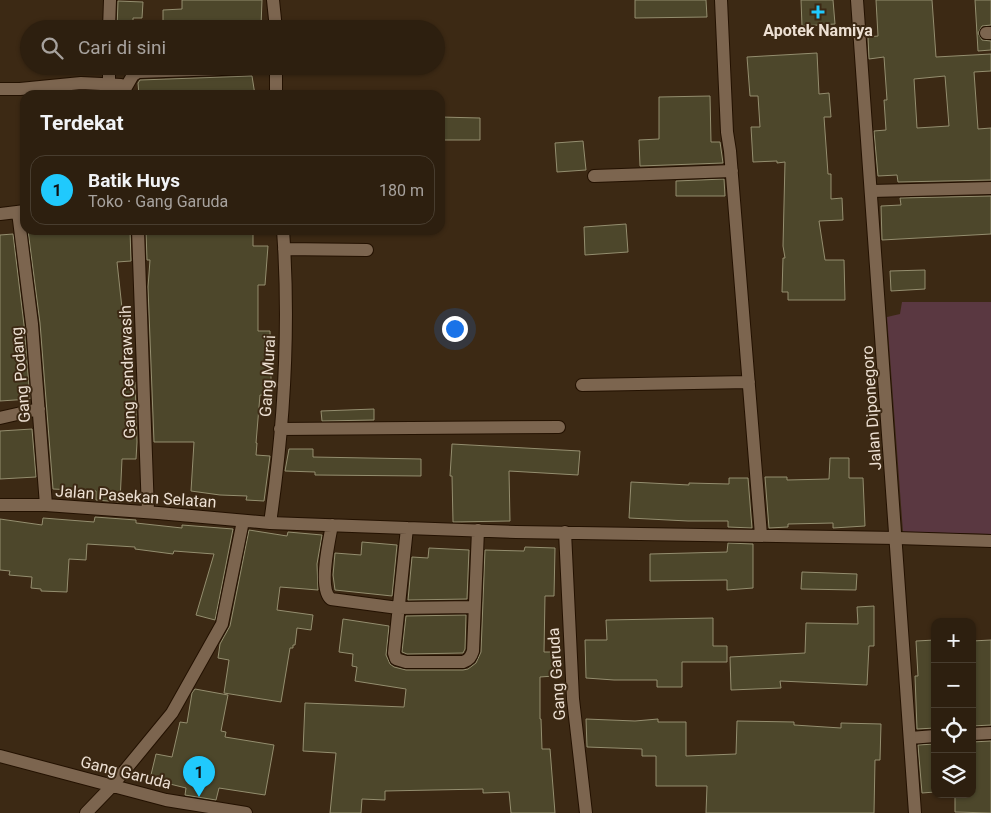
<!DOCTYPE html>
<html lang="id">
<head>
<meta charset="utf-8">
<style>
  :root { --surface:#2d1f0f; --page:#392c1d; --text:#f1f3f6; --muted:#a7a29e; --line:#483d2f; --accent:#20c9fd }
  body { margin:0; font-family:Roboto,sans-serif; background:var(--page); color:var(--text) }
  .controls { position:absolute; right:15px; bottom:15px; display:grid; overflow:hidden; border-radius:10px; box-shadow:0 1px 4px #0004 }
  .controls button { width:45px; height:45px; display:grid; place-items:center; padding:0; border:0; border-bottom:1px solid var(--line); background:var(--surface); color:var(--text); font:25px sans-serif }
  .you { position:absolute; left:454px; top:328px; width:18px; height:18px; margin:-12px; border:4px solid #fff; border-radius:50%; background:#1a73e8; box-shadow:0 0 0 8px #1a73e833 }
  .badge { display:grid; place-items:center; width:32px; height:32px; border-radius:50%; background:var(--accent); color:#111; font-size:16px; font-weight:700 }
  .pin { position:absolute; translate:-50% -41px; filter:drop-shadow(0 1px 2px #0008) }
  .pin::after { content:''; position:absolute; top:26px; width:18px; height:15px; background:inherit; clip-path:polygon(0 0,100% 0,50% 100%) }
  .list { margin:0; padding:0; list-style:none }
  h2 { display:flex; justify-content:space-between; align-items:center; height:65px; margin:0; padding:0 20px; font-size:21px }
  h2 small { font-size:16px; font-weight:400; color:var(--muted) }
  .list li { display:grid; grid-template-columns:32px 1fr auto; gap:15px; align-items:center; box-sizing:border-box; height:70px; margin:0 10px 10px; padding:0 10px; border:1px solid var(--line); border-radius:15px }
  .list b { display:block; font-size:19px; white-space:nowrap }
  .list p { margin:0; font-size:16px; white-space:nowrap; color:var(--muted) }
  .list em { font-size:16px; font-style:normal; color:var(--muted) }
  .icon { flex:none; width:28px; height:28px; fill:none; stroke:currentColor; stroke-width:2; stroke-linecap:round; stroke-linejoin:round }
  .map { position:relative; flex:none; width:991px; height:813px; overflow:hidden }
  .search { position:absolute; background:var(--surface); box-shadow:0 1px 4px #0004; left:20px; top:20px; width:425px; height:55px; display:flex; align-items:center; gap:12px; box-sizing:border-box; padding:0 18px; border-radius:28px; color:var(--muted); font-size:19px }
  .panel { position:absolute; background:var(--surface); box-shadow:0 1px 4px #0004; left:20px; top:90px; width:425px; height:145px; border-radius:15px }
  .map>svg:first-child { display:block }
  .green { fill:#5a3841 }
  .building { fill:#4d472b; stroke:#948e6f; fill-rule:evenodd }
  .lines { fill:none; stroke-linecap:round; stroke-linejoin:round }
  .street-casing { stroke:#231100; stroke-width:14 }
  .secondary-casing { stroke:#231100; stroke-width:14 }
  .street { stroke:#7c654f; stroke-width:12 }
  .secondary { stroke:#7c654f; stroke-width:12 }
  .poi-dot { fill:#20c9fd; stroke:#3c2914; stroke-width:2 }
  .labels { text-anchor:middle; stroke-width:4; stroke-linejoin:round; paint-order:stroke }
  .poi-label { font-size:16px; font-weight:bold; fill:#ede0d3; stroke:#3c2914 }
  .street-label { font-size:16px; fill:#ede0d3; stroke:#3c2914 }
</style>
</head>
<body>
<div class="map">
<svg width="991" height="813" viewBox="0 0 991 813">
  <rect width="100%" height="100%" fill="#3c2914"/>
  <path class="green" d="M 902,302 L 991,302 L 991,534 L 903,532 L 887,317 L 900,314 Z"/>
  <path class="building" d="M 182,0 L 262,0 L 261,26 L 163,29 L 163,10 L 182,9 Z
    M 635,0 L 706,0 L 707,17 L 635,18 Z
    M 801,0 L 833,0 L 835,24 L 802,26 Z
    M 876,0 L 932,0 L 936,57 L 991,54 L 991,71 L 974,72 L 978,129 L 991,128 L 991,180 L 898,182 L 897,175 L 878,176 L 874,131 L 886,130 L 884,100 L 887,100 L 884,57 L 869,59 L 868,37 L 878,36 ZM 945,76 L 949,126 L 917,128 L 914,79 Z
    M 975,0 L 991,0 L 991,25 L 982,26 L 978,33 L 982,40 L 991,41 L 991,50 L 978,51 Z
    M 118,1 L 143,2 L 142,18 L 133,18 L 133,29 L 117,29 Z
    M 817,53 L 819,94 L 829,93 L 831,117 L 824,117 L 828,174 L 831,174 L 831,199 L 842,198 L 843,220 L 819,221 L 825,260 L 844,260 L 845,300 L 788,300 L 788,292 L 782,292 L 783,258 L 785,258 L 783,246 L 785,162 L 777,163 L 777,161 L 753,162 L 751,127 L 760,127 L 758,96 L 750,96 L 747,57 Z
    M 252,76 L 255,95 L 139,95 L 138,83 L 140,80 Z
    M 710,96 L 711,142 L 720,142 L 723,163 L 640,166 L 639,140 L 659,139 L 659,97 Z
    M 440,117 L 480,118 L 480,140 L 440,140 Z
    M 583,141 L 586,170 L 557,172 L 555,143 Z
    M 724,179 L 725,196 L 676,196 L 676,181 Z
    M 991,196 L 991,234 L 882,240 L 881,206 L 901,205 L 900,198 Z
    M 626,224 L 628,252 L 585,255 L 584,227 Z
    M 28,230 L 130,230 L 131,261 L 117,262 L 130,382 L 135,382 L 137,442 L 136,459 L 122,459 L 120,502 L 96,500 L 96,491 L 53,489 L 40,323 Z
    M 146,230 L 253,230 L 253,246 L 268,246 L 265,285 L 258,285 L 258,331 L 270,331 L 271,369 L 271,395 L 260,395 L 256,443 L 257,443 L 256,455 L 270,456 L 264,501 L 246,500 L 247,496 L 220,495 L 191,491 L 194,442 L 154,442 L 148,287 L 150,260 L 147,260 Z
    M 13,234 L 24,325 L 30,399 L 0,401 L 0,235 Z
    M 925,270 L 925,289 L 891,291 L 890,271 Z
    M 374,409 L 374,420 L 322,421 L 321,411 Z
    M 32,429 L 36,477 L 0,479 L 0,431 Z
    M 452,444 L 580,451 L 578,475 L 509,471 L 510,521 L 453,522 L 452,476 L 450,476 Z
    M 289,449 L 313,449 L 313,457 L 421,459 L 421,476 L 315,475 L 315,472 L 285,471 Z
    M 830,458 L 849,458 L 849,478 L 863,478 L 865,526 L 833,528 L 833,523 L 788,524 L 788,527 L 769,528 L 765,477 L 787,477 L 787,480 L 829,479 Z
    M 729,478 L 748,478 L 752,528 L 728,527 L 728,521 L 688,521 L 629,518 L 631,482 L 689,485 L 689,483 L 729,484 Z
    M 95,517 L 136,520 L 136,523 L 182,528 L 182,525 L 233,529 L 215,620 L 196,615 L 214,554 L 174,551 L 173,554 L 135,549 L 135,547 L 87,544 L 86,560 L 69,559 L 67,592 L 41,591 L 41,589 L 31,588 L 32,577 L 9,575 L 10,571 L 0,570 L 0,519 L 42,525 L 43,518 L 94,522 Z
    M 249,530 L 287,536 L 288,532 L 322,535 L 317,564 L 318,590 L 280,587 L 277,610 L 313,615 L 311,630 L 297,628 L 295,645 L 293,645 L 293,648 L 290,648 L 281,702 L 224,693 L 229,660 L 218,658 L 220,644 L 230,626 Z
    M 362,542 L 397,545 L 392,596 L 335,590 L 333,575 L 335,553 L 361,555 Z
    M 728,543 L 753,544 L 753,588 L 727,590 L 727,580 L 650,581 L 650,554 L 727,552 Z
    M 525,547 L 555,548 L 554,596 L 545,596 L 544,652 L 553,652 L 554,676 L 540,677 L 540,719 L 541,719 L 542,749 L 550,749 L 555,813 L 511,813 L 509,792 L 483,793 L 483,789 L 385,791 L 385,800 L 362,799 L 361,813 L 330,813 L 336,753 L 303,751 L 305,703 L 404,707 L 406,689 L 355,681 L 357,667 L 352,666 L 353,654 L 339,652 L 343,619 L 389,626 L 386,655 L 390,664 L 394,667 L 406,670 L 463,670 L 468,669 L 476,663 L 481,652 L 485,550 L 524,551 Z
    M 429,548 L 469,550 L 467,599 L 408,600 L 412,557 L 428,558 Z
    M 802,572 L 857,574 L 856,590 L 801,589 Z
    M 874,606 L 874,646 L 869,646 L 867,685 L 780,681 L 781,688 L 731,690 L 730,657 L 805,653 L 806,623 L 858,624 L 857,607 Z
    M 466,615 L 465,649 L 463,653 L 407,654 L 402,652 L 406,616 Z
    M 713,618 L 713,646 L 727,646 L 727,662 L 682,662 L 682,687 L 657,687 L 657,680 L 614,680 L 586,678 L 585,640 L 607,640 L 606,620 Z
    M 935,640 L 935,728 L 917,729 L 915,676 L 918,676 L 916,641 Z
    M 991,640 L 991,725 L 972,726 L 972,641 Z
    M 195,689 L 228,695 L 221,731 L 226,732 L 225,737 L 274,745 L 265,795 L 219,788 L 216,800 L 185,795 L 186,788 L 150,779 L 156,754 L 172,757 L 180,722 L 187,723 L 192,693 Z
    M 586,719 L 635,721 L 658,719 L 658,722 L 686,722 L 686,756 L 736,754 L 737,721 L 794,722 L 794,725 L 841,728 L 841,723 L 881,724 L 880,760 L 875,760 L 874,813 L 706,813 L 707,786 L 656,786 L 656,756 L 642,756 L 642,749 L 587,747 Z
    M 991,741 L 991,813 L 955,812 L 955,794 L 972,794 L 972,742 Z
    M 935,744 L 935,792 L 922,793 L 918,745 Z"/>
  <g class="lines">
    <defs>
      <path id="street" d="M 273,0 L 276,29
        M 721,0 L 727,132 L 730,151 L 761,535
        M 109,29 L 110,0
        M 986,33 L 991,33
        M 276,66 L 276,95
        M 109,85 L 109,66
        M 0,89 L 20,89 L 81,83 L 121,85 L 125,89
        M 125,89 L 133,75 L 138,72 L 276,67
        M 594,176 L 732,171
        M 871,191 L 991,188
        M 18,212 L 32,324 L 46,505
        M 0,214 L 25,211
        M 138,230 L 148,512
        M 284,249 L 367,250
        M 582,385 L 749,382
        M 0,418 L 39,409
        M 280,429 L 559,427
        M 0,505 L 46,505 L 158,513 L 270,523 L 516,532 L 897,538 L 991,541
        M 270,523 C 284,427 290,327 283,230
        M 332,525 C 329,541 318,589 331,599 L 398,608 L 474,607
        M 407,528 L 394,653 L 396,659 L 406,662 L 463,662 C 469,660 471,657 473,651 L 478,530
        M 565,532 L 573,699 L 586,813
        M 972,734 L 991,733
        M 910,738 L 935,736
        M 0,756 L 166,800 L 246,813
        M 86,813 L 112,786 L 172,713 L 222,624 L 243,521"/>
      <path id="secondary" d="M 857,0 L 915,813"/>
    </defs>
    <use href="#street" class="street-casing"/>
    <use href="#secondary" class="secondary-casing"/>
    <use href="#street" class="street"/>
    <use href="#secondary" class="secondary"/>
  </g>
  <path class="poi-dot" d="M815.5 4.5h5v5h5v5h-5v5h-5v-5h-5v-5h5z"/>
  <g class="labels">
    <g class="poi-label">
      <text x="818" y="36">Apotek Namiya</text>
    </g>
    <g class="street-label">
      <text transform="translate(127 372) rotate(-92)" y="6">Gang Cendrawasih</text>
      <text transform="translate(20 375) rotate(-95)" y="6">Gang Podang</text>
      <text transform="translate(267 376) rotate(-87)" y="6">Gang Murai</text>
      <text transform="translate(871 408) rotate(-94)" y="6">Jalan Diponegoro</text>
      <text transform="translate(136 496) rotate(4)" y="6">Jalan Pasekan Selatan</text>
      <text transform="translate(556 674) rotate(-94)" y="6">Gang Garuda</text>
      <text transform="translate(126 772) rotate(14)" y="6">Gang Garuda</text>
    </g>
  </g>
</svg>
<div class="controls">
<button>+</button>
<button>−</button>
<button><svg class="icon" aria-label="locate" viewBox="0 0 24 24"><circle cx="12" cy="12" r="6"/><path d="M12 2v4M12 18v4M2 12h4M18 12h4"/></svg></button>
<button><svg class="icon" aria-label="layers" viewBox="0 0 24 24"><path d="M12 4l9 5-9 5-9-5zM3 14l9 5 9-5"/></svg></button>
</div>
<div class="you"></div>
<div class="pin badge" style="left:199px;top:797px">1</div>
<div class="search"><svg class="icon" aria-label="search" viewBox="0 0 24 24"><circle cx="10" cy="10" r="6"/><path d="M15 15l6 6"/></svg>Cari di sini</div>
<section class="panel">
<h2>Terdekat<small></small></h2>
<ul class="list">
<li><span class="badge">1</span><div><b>Batik Huys</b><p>Toko · Gang Garuda</p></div><em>180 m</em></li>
</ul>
</section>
</div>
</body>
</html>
